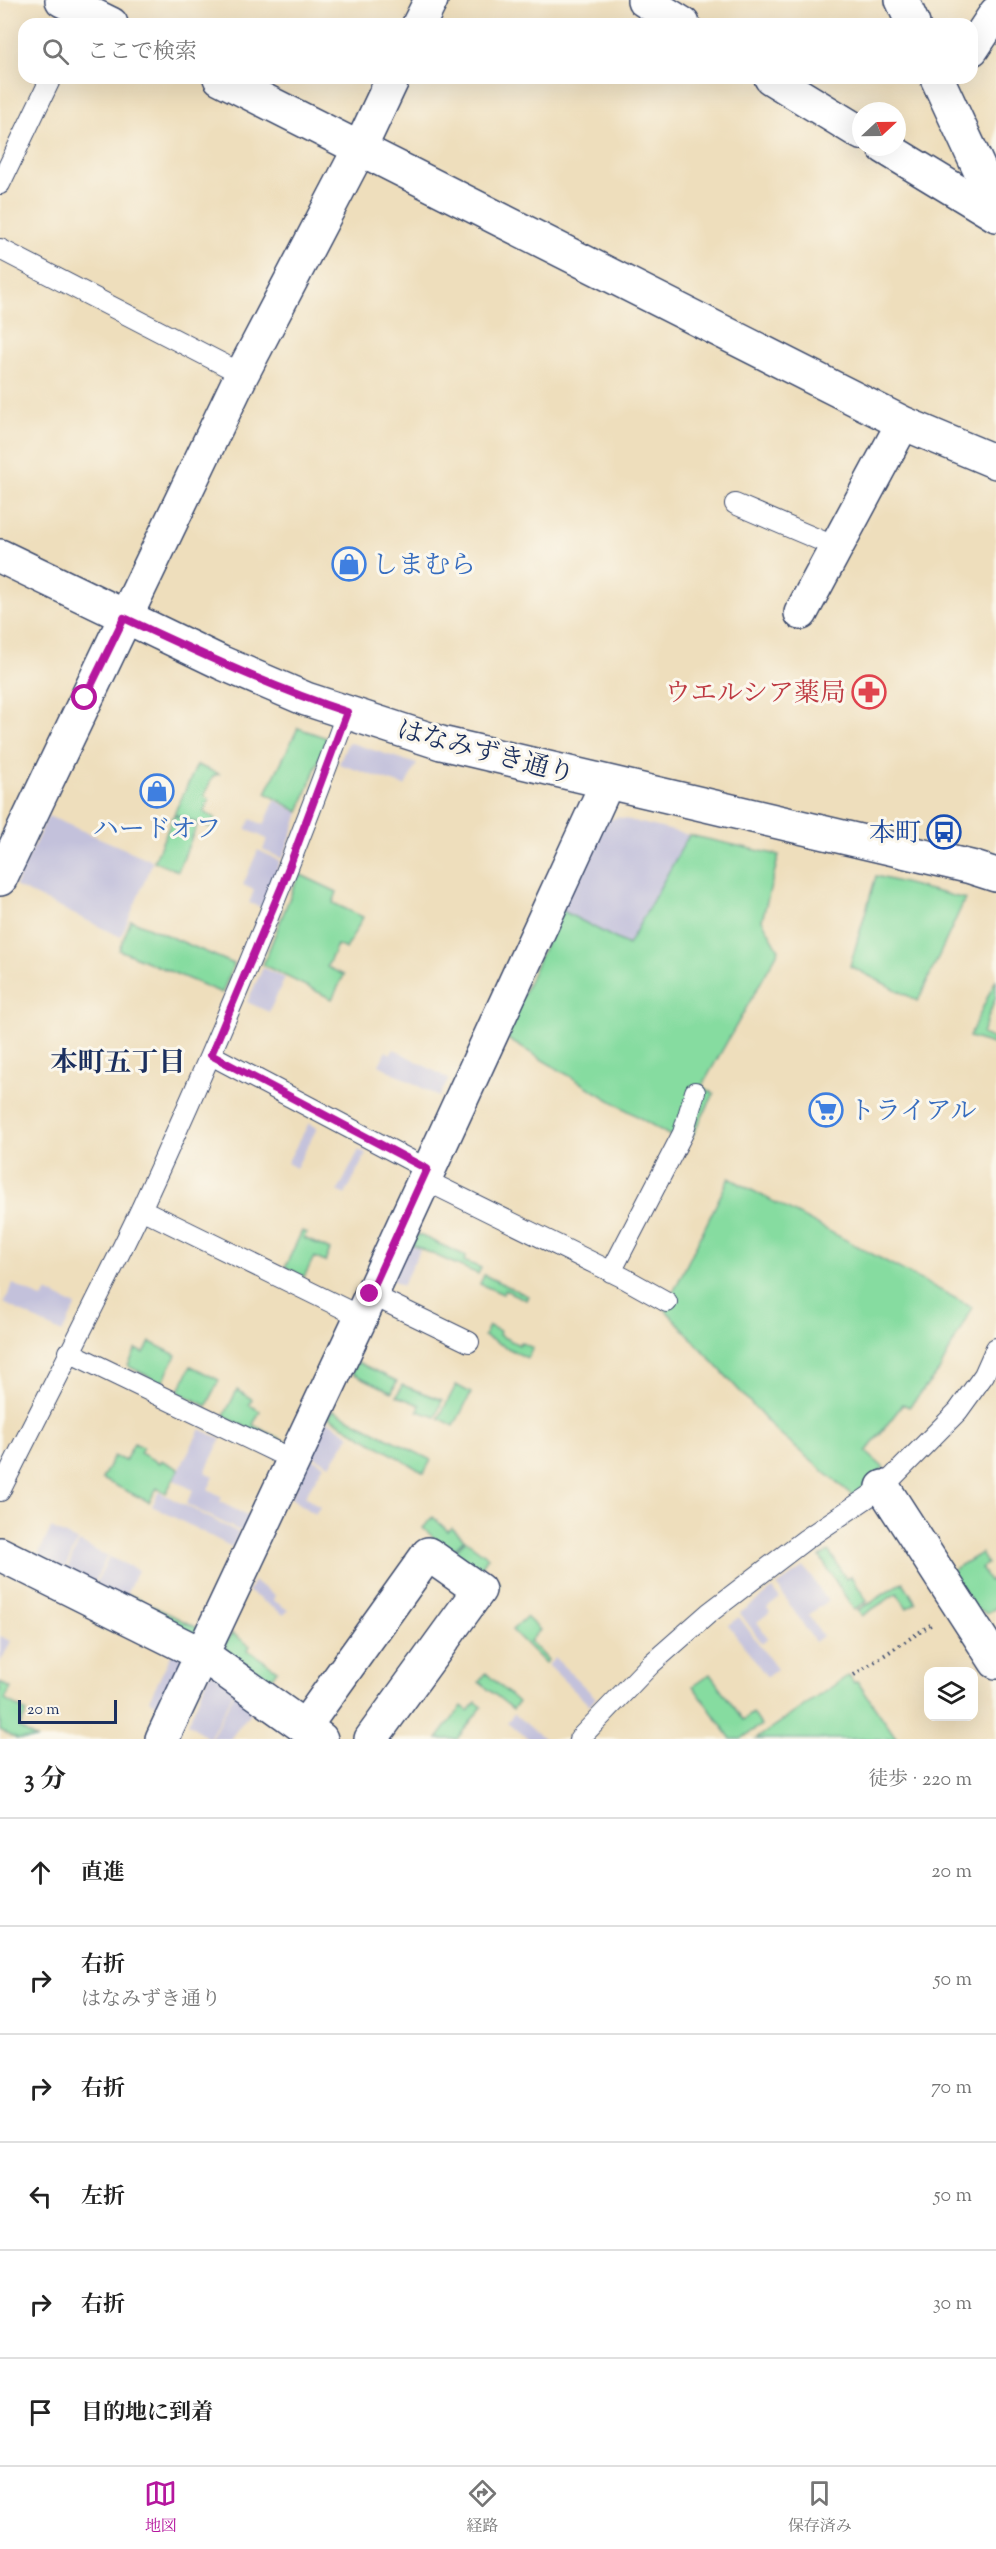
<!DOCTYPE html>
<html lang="ja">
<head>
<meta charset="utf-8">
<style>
  :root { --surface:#fff; --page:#f6f6f6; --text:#222; --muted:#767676; --line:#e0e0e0; --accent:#b5179e }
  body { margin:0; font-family:"Sorts Mill Goudy","Noto Serif JP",serif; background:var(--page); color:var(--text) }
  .controls { position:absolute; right:18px; bottom:18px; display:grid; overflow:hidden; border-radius:12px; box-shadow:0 6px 24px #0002 }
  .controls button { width:54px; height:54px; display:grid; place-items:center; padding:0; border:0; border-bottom:2px solid var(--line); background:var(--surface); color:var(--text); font:30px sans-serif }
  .compass { position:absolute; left:852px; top:102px; width:54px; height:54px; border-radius:50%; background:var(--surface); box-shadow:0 6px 24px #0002; rotate:68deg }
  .scale { position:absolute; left:18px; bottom:15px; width:99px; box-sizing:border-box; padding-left:6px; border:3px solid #1b2f5e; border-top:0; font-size:16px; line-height:21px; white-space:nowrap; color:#1b2f5e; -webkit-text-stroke:4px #fbf7ec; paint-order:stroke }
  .stop { position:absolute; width:18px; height:18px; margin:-14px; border:4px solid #b5179e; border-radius:50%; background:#fff }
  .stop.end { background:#b5179e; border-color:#fff; box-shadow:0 2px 6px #0008 }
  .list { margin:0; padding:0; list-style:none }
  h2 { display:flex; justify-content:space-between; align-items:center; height:78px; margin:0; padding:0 24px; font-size:26px }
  h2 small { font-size:20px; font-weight:400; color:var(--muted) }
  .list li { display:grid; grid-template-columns:39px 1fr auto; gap:18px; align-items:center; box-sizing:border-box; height:108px; padding:0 24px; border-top:2px solid var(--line) }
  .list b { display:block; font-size:22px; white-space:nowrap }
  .list p { margin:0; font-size:20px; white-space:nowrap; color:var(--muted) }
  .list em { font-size:20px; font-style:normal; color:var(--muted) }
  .icon { flex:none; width:33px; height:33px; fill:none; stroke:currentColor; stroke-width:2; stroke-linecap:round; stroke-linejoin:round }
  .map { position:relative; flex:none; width:996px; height:1739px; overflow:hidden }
  .search { position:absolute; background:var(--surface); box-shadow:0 6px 24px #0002; left:18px; right:18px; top:18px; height:66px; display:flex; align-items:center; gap:15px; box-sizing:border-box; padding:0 21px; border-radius:18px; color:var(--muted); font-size:22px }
  .sheet { height:726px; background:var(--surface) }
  nav { display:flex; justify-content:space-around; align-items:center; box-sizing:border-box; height:84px; border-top:2px solid var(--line); background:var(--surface); font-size:16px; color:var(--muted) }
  nav a { display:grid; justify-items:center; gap:3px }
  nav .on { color:var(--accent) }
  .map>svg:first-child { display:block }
  .industrial { fill:#c3c1db }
  .green { fill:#86dca0; stroke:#50867f; stroke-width:1.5 }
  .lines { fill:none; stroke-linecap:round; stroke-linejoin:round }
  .service-casing { stroke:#3b496c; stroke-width:22 }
  .minor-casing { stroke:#3b496c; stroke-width:36 }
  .tertiary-casing { stroke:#3b496c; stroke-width:36 }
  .path { stroke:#3b496c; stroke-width:4; stroke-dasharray:1.5 4.5; stroke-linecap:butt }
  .service { stroke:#fff; stroke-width:20 }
  .minor { stroke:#fff; stroke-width:33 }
  .tertiary { stroke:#fff; stroke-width:33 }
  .route { stroke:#b5179e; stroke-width:8 }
  .labels { text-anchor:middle; stroke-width:6; stroke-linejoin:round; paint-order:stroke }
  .shop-label { font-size:26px; fill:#366cbe; stroke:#fbf7ec; text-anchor:start }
  .health-label { font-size:26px; fill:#be3a42; stroke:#fbf7ec; text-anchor:end }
  .street-label { font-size:26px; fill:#1b2f5e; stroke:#fbf7ec }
  .transit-label { font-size:26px; fill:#164399; stroke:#fbf7ec; text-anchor:end }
  .neighbourhood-label { font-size:27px; font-weight:bold; fill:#1b2f5e; stroke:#fbf7ec }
</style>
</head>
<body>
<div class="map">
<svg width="996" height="1739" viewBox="0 0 996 1739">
  <rect width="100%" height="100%" fill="#fbf7ec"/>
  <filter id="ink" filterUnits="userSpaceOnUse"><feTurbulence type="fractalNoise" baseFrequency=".0167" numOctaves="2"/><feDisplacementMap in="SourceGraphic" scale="12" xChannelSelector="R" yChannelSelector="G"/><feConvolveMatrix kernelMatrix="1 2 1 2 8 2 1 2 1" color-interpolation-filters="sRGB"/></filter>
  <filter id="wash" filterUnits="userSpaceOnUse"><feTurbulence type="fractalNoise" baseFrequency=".008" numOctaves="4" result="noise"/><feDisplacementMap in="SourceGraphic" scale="24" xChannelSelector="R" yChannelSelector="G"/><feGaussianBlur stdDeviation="1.35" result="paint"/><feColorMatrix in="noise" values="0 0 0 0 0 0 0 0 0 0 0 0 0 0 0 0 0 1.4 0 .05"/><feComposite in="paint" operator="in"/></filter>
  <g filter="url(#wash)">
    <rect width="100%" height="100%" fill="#eedebc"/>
    <path class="industrial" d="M 348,742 L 417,764 L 405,786 L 339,764 Z
      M 275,800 L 299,813 L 283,859 L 263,850 L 267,839 L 246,829 L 251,819 L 264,825 Z
      M 48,816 L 153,861 L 121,937 L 15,886 Z
      M 617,817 L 689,835 L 629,945 L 561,910 L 604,822 Z
      M 258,850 L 280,861 L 264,908 L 249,903 L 254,890 L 243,885 Z
      M 263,968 L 285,978 L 269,1012 L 247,1002 Z
      M 394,1049 L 449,1079 L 439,1097 L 379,1065 L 386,1051 L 391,1054 Z
      M 309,1123 L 317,1128 L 296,1168 L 287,1163 Z
      M 359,1150 L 366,1154 L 345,1195 L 338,1191 Z
      M 409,1245 L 420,1250 L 402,1286 L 392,1280 Z
      M 13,1284 L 43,1299 L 47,1291 L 76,1306 L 62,1333 L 4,1303 Z
      M 327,1420 L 350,1435 L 330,1465 L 311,1455 Z
      M 200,1429 L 221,1439 L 205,1472 L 214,1477 L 208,1489 L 222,1497 L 220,1502 L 250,1517 L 242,1532 L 186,1504 L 193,1490 L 174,1480 Z
      M 310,1457 L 324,1465 L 305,1496 L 320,1507 L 315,1514 L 291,1498 Z
      M 159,1492 L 239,1533 L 232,1547 L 152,1506 Z
      M 51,1528 L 78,1541 L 63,1572 L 36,1559 Z
      M 79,1542 L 107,1556 L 93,1586 L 65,1573 Z
      M 109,1557 L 138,1570 L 123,1601 L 94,1587 Z
      M 804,1567 L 828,1601 L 808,1615 L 823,1636 L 815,1642 L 777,1586 Z
      M 254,1581 L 275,1595 L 273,1600 L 288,1610 L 284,1615 L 248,1591 Z
      M 773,1589 L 780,1598 L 767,1608 L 770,1612 L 757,1622 L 768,1638 L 762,1643 L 740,1613 Z
      M 739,1617 L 777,1669 L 767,1677 L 728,1625 Z
      M 0,1636 L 11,1641 L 0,1663 Z
      M 172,1653 L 185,1659 L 161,1707 L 149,1700 Z
      M 555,1658 L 596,1698 L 589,1705 L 548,1665 Z
      M 210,1672 L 236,1688 L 209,1739 L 188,1723 Z
      M 236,1690 L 256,1705 L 230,1739 L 211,1739 Z
      M 514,1714 L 545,1739 L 529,1739 L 507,1722 Z"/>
    <path class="green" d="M 298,728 L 327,738 L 299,812 L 266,793 Z
      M 197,765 L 219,774 L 213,776 L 204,796 L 209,799 L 204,812 L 216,819 L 212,828 L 174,814 Z
      M 174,815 L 197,825 L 178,871 L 154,861 Z
      M 689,835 L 779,855 L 762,920 L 779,950 L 702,1086 L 714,1094 L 687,1146 L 504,1037 L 561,910 L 628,945 Z
      M 299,874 L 337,892 L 333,903 L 363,917 L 346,949 L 337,945 L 327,967 L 344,975 L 332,999 L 263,965 Z
      M 876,876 L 965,899 L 918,1001 L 850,966 Z
      M 131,920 L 234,964 L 222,993 L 119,950 Z
      M 996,979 L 996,996 L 982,1034 L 996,1040 L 996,1045 L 969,1037 Z
      M 729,1178 L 972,1307 L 939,1371 L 909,1407 L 903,1404 L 866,1452 L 884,1468 L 853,1496 L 777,1432 L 665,1309 Z
      M 302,1231 L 306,1233 L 304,1238 L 330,1250 L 325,1262 L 314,1257 L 304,1277 L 285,1267 Z
      M 417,1234 L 466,1256 L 464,1261 L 481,1268 L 478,1274 L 412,1245 Z
      M 484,1275 L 528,1296 L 526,1300 L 505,1290 L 503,1294 L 480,1284 Z
      M 489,1326 L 500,1331 L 499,1335 L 519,1345 L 520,1342 L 533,1348 L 527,1358 L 484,1336 Z
      M 150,1342 L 176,1355 L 162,1383 L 128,1366 L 136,1349 L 144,1353 Z
      M 357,1362 L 397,1381 L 392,1392 L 352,1373 Z
      M 191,1366 L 219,1380 L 207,1406 L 178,1392 Z
      M 402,1385 L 442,1400 L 436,1417 L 418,1411 L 420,1405 L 397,1396 Z
      M 456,1385 L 471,1393 L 454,1426 L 439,1418 Z
      M 237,1390 L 252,1399 L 249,1405 L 260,1411 L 253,1425 L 286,1442 L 283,1447 L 224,1416 Z
      M 333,1410 L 431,1460 L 424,1473 L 329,1417 Z
      M 134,1443 L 143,1447 L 140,1453 L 159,1463 L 161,1460 L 179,1469 L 166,1493 L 157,1488 L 149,1502 L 102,1479 L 114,1456 L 125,1461 Z
      M 433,1517 L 448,1531 L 452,1528 L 464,1539 L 451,1553 L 423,1528 Z
      M 465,1540 L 488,1557 L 481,1568 L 500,1583 L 496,1590 L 490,1589 L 453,1554 Z
      M 829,1551 L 846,1579 L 851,1576 L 867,1601 L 854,1610 L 820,1557 Z
      M 981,1553 L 987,1564 L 981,1568 L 989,1581 L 996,1577 L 996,1608 L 987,1613 L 974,1608 L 951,1571 Z
      M 903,1582 L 916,1603 L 907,1608 L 897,1593 L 862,1616 L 858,1610 Z
      M 128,1594 L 198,1628 L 194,1636 L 124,1603 Z
      M 526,1617 L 540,1630 L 530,1641 L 548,1660 L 545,1663 L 512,1630 Z
      M 232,1633 L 250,1646 L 248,1650 L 277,1670 L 269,1682 L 227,1653 L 225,1643 Z
      M 486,1673 L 518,1702 L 513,1709 L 479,1682 Z
      M 710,1674 L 743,1720 L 753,1713 L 761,1725 L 741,1739 L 731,1739 L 693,1686 Z
      M 849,1675 L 854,1683 L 857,1681 L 897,1739 L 756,1739 Z
      M 0,1682 L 11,1688 L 5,1700 L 27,1712 L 19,1728 L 36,1739 L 17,1739 L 0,1730 Z
      M 476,1702 L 482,1707 L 457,1739 L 437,1739 L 462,1706 L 468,1711 Z"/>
  </g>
  <g filter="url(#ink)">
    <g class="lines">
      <defs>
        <path id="service" d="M 0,184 L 51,78
          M 0,249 L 242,374
          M 735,504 L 836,547
          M 211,1055 L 427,1169
          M 423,1179 L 624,1278 L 667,1302
          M 141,1209 L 361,1317
          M 611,1272 L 683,1133 L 695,1092
          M 370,1294 L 469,1342
          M 69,1352 L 293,1460
          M 0,1491 C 47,1396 97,1302 142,1207 C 217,1045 286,880 347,712
          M 579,1739 L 651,1664 L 709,1613 L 806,1539 L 883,1487 L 958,1411 L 984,1375 L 996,1348"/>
        <path id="minor" d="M 62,0 L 111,24
          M 644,0 L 683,24
          M 902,0 L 913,24
          M 419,24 L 431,0
          M 972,49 L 996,13
          M 220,78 L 903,423 L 996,462
          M 771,78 L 861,133
          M 937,78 L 996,205
          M 884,147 L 996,215
          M 801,613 L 903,423
          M 0,879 L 242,374 L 360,148 L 393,78
          M 883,1487 L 996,1662
          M 0,1554 L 203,1655 L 321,1739
          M 305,1726 L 428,1554 L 479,1590 L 371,1739
          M 162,1739 L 361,1317 L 607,783"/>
        <path id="tertiary" d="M 0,556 L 222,663 L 306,699 L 441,743 L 971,867 L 996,875"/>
      </defs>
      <use href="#service" class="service-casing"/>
      <use href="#minor" class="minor-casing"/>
      <use href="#tertiary" class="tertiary-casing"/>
      <path class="path" d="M 854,1675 L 932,1624"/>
      <use href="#service" class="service"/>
      <use href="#minor" class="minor"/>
      <use href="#tertiary" class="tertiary"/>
    </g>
  </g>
  <g class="lines" filter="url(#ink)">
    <path class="route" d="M 85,698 L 124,618 C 198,652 270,687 347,712 L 282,886 L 211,1055 L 427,1169 L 370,1294"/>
  </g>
  <defs>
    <symbol id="shop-ring" viewBox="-11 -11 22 22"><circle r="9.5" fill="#fbf7ec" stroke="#3f7fe0" stroke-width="1.5"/><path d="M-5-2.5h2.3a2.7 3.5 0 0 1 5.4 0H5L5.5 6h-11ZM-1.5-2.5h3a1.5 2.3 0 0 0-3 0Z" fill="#3f7fe0"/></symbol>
    <symbol id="pharmacy-ring" viewBox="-11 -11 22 22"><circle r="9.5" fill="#fbf7ec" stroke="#e0444e" stroke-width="1.5"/><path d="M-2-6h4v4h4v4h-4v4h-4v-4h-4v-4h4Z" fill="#e0444e"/></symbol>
    <symbol id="bus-ring" viewBox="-11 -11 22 22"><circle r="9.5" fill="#fbf7ec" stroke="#1a4fb4" stroke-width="1.5"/><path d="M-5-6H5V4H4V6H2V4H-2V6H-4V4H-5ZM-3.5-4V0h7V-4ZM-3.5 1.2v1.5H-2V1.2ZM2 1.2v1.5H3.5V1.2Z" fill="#1a4fb4"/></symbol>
    <symbol id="supermarket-ring" viewBox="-11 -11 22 22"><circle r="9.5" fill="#fbf7ec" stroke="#3f7fe0" stroke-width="1.5"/><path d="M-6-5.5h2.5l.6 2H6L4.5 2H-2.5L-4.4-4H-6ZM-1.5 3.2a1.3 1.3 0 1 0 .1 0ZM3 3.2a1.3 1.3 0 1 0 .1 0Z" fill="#3f7fe0"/></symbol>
  </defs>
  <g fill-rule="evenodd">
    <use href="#shop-ring" x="330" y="545" width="38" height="38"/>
    <use href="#pharmacy-ring" x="850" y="673" width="38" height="38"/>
    <use href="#shop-ring" x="138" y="772" width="38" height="38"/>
    <use href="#bus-ring" x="925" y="813" width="38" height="38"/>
    <use href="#supermarket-ring" x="807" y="1091" width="38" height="38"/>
  </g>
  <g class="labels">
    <g class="shop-label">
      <text x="372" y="573">しまむら</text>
      <text x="157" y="837" text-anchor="middle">ハードオフ</text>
      <text x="849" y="1119">トライアル</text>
    </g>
    <g class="health-label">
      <text x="846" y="701">ウエルシア薬局</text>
    </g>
    <g class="street-label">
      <text transform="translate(486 751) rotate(15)" y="9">はなみずき通り</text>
    </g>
    <g class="transit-label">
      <text x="921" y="841">本町</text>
    </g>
    <g class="neighbourhood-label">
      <text x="118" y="1071">本町五丁目</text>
    </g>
  </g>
</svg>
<div class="controls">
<button><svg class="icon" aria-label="layers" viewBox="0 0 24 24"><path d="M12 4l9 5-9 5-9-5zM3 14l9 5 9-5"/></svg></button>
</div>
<svg class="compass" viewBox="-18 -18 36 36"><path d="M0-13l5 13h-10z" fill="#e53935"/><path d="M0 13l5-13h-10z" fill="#767676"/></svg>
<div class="scale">20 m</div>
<div class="stop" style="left:85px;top:698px"></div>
<div class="stop end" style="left:370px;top:1294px"></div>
<div class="search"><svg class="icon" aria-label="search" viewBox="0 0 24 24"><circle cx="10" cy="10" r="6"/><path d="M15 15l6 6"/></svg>ここで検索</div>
</div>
<section class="sheet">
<h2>3 分<small>徒歩 · 220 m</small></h2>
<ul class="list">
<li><svg class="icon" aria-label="ahead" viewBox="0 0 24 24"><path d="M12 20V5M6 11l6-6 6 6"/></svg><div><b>直進</b></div><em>20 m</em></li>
<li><svg class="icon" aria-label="right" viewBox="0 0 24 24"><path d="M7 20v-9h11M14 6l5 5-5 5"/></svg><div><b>右折</b><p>はなみずき通り</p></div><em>50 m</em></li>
<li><svg class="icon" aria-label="right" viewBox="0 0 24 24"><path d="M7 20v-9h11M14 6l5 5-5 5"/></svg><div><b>右折</b></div><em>70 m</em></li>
<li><svg class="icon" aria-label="left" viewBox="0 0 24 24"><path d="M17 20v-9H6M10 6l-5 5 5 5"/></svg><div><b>左折</b></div><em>50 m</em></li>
<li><svg class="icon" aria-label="right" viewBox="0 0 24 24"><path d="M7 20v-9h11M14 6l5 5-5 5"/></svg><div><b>右折</b></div><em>30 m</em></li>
<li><svg class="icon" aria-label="arrive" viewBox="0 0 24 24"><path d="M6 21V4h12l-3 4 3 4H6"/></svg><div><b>目的地に到着</b></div></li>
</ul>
</section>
<nav>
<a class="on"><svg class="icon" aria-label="map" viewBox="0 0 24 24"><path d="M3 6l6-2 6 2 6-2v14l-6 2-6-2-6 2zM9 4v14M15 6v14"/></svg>地図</a>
<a><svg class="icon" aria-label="directions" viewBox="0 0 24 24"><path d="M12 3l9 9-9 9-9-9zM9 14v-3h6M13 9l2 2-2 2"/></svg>経路</a>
<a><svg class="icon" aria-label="saved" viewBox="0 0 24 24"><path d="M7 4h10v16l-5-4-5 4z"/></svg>保存済み</a>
</nav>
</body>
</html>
